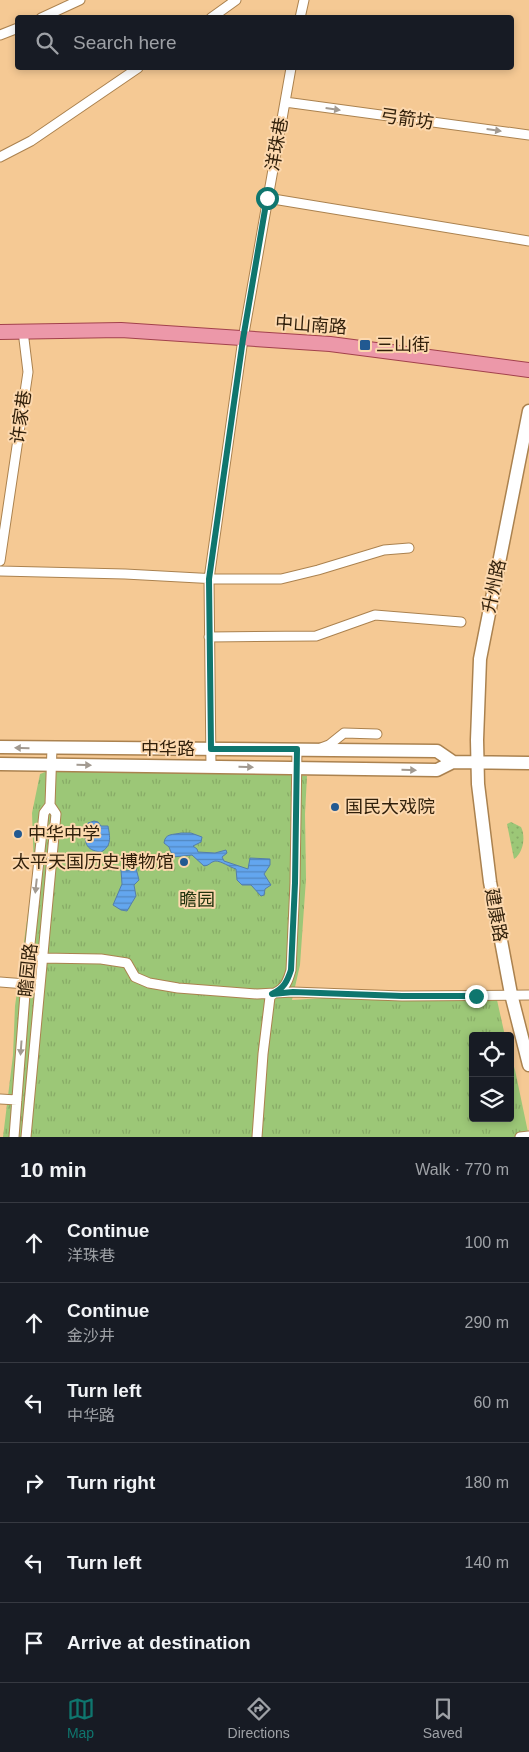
<!DOCTYPE html>
<html lang="en">
<head>
<meta charset="utf-8">
<style>
  :root { --surface:#171b24; --page:#242831; --text:#f1f3f6; --muted:#9ea1a6; --line:#363941; --accent:#0f766e }
  body { margin:0; font-family:Helvetica,"Noto Sans SC",sans-serif; background:var(--page); color:var(--text) }
  .controls { position:absolute; right:15px; bottom:15px; display:grid; overflow:hidden; border-radius:5px; box-shadow:0 2px 8px #0003 }
  .controls button { width:45px; height:45px; display:grid; place-items:center; padding:0; border:0; border-bottom:1px solid var(--line); background:var(--surface); color:var(--text); font:25px sans-serif }
  .stop { position:absolute; width:15px; height:15px; margin:-11px; border:4px solid #0f766e; border-radius:50%; background:#fff }
  .stop.end { background:#0f766e; border-color:#fff; box-shadow:0 1px 5px #0008 }
  .list { margin:0; padding:0; list-style:none }
  h2 { display:flex; justify-content:space-between; align-items:center; height:65px; margin:0; padding:0 20px; font-size:21px }
  h2 small { font-size:16px; font-weight:400; color:var(--muted) }
  .list li { display:grid; grid-template-columns:32px 1fr auto; gap:15px; align-items:center; box-sizing:border-box; height:80px; padding:0 20px; border-top:1px solid var(--line) }
  .list b { display:block; font-size:19px; white-space:nowrap }
  .list p { margin:0; font-size:16px; white-space:nowrap; color:var(--muted) }
  .list em { font-size:16px; font-style:normal; color:var(--muted) }
  .icon { flex:none; width:28px; height:28px; fill:none; stroke:currentColor; stroke-width:2; stroke-linecap:round; stroke-linejoin:round }
  .map { position:relative; flex:none; width:529px; height:1137px; overflow:hidden }
  .search { position:absolute; background:var(--surface); box-shadow:0 2px 8px #0003; left:15px; right:15px; top:15px; height:55px; display:flex; align-items:center; gap:12px; box-sizing:border-box; padding:0 18px; border-radius:5px; color:var(--muted); font-size:19px }
  .sheet { height:545px; background:var(--surface) }
  nav { display:flex; justify-content:space-around; align-items:center; box-sizing:border-box; height:70px; border-top:1px solid var(--line); background:var(--surface); font-size:14px; color:var(--muted) }
  nav a { display:grid; justify-items:center; gap:2px }
  nav .on { color:var(--accent) }
  .map>svg:first-child { display:block }
  .grass { fill:url(#grass-dots) }
  .park { fill:url(#park-tufts) }
  .water { fill:url(#water-rules); stroke:#547eaa }
  .lines { fill:none; stroke-linecap:round; stroke-linejoin:round }
  .minor-casing { stroke:#ab824f; stroke-width:11 }
  .secondary-casing { stroke:#ab824f; stroke-width:15 }
  .primary-casing { stroke:#a2414c; stroke-width:16 }
  .minor { stroke:#fff; stroke-width:9 }
  .secondary { stroke:#fff; stroke-width:12 }
  .primary { stroke:#ec98a9; stroke-width:14 }
  .oneway { fill:#a29a91 }
  .route { stroke:#0f766e; stroke-width:6 }
  .poi-dot { fill:#225991; stroke:#fcd8ae; stroke-width:2 }
  .labels { text-anchor:middle; stroke-width:4; stroke-linejoin:round; paint-order:stroke }
  .street-label { font-size:18px; fill:#301f0a; stroke:#fcd8ae }
  .poi-label { font-size:18px; fill:#301f0a; stroke:#fcd8ae; text-anchor:start }
  .park-label { font-size:18px; fill:#20330e; stroke:#fcd8ae }
</style>
</head>
<body>
<div class="map">
<svg width="529" height="1137" viewBox="0 0 529 1137">
  <defs>
    <pattern id="grass-dots" width="8" height="8" patternUnits="userSpaceOnUse" patternTransform="scale(1.25)"><rect width="8" height="8" fill="#9cc777"/><path d="M2 2h.1M6 6h.1" fill="none" stroke="#87aa66" stroke-width="1.8" stroke-linecap="round"/></pattern>
    <pattern id="park-tufts" width="24" height="20" patternUnits="userSpaceOnUse" patternTransform="scale(1.25)"><rect width="24" height="20" fill="#9cc777"/><path d="M3 7l-1-3M5 7V3M7 7l1-3M15 17l-1-3M17 17v-4M19 17l1-3" fill="none" stroke="#87aa66"/></pattern>
    <pattern id="water-rules" width="6" height="5" patternUnits="userSpaceOnUse" patternTransform="scale(1.25)"><rect width="6" height="5" fill="#63a6ef"/><path d="M0 2.5h6" fill="none" stroke="#5287c0"/></pattern>
  </defs>
  <rect width="100%" height="100%" fill="#f5c994"/>
  <path class="grass" d="M 511,822 L 521,827 C 526,837 523,853 514,859 L 507,824 Z"/>
  <path class="park" d="M 69,763 L 274,772 L 307,776 L 305,814 L 306,879 L 300,965 L 292,1000 L 372,995 L 404,1001 L 497,1000 L 505,1036 L 473,1036 L 473,1118 L 510,1118 L 510,1054 L 515,1070 L 529,1137 L 3,1137 L 13,1055 L 15,1006 L 34,870 L 32,813 L 40,774 Z"/>
  <path class="water" d="M 94,821 L 98,822 L 101,826 L 108,826 C 110,837 112,846 101,852 C 84,850 85,842 85,827 L 88,823 Z
    M 181,833 L 191,833 L 202,837 L 201,842 L 193,846 L 197,849 L 198,852 L 215,853 L 226,850 L 227,853 L 222,857 L 224,861 L 248,869 L 250,858 L 270,859 L 270,865 L 264,874 L 271,885 L 265,889 L 264,895 L 261,896 L 251,885 L 242,885 L 237,880 L 236,869 C 229,867 222,861 215,861 C 210,862 209,866 204,866 L 192,855 L 173,857 L 169,847 L 164,843 C 165,833 173,835 181,833 Z
    M 134,867 L 136,868 L 139,880 L 134,885 L 136,896 L 127,911 L 121,910 L 113,905 L 122,884 L 121,870 L 123,869 L 127,871 Z"/>
  <g class="lines">
    <defs>
      <path id="minor" d="M 41,18 L 80,0
        M 211,18 L 236,0
        M 300,18 L 304,0
        M 0,35 L 18,28
        M 285,102 L 529,135
        M 0,157 L 31,141 L 138,68
        M 267,198 L 529,241
        M 0,561 L 28,372 L 23,331
        M 0,571 L 125,574 L 217,579 L 281,579 L 318,570 L 384,550 L 409,548
        M 209,637 L 316,636 L 375,615 L 461,622
        M 321,748 L 329,745 L 344,733 L 377,734
        M 211,767 L 209,579 L 243,339 L 291,68
        M 41,958 L 101,959 L 127,963 L 135,977 L 149,983 L 178,988 L 257,994 L 293,992 L 402,996 L 529,995
        M 0,982 L 26,984
        M 0,1099 L 17,1100
        M 14,1137 L 26,981 L 44,813 L 50,805
        M 26,1137 L 56,814 L 50,805 L 52,748
        M 257,1137 L 263,1054 L 270,997 C 273,993 276,993 281,989 C 287,985 289,977 291,970 L 295,883 L 297,749
        M 520,1137 L 529,1136"/>
      <path id="secondary" d="M 529,411 L 480,659 L 477,740 L 478,784 L 490,882 L 511,994 L 529,1065
        M 0,747 L 437,751 L 453,762 L 529,763
        M 0,764 L 437,770 L 453,762"/>
      <path id="primary" d="M 0,332 L 121,330 L 330,344 L 529,370"/>
    </defs>
    <use href="#minor" class="minor-casing"/>
    <use href="#secondary" class="secondary-casing"/>
    <use href="#primary" class="primary-casing"/>
    <use href="#minor" class="minor"/>
    <use href="#secondary" class="secondary"/>
    <use href="#primary" class="primary"/>
  </g>
  <defs><path id="oneway-solid" d="M-6-.8H1V-3.2L6.5 0L1 3.2V.8H-6Z" transform="scale(1.25)"/></defs>
  <g class="oneway">
    <use href="#oneway-solid" transform="translate(333 109) rotate(8)"/>
    <use href="#oneway-solid" transform="translate(494 130) rotate(8)"/>
    <use href="#oneway-solid" transform="translate(22 748) rotate(-179)"/>
    <use href="#oneway-solid" transform="translate(84 765) rotate(1)"/>
    <use href="#oneway-solid" transform="translate(246 767) rotate(1)"/>
    <use href="#oneway-solid" transform="translate(409 770) rotate(1)"/>
    <use href="#oneway-solid" transform="translate(36 886) rotate(96)"/>
    <use href="#oneway-solid" transform="translate(21 1048) rotate(94)"/>
  </g>
  <g class="lines">
    <path class="route" d="M 267,198 L 243,339 L 209,579 L 211,749 L 297,749 L 295,883 L 291,970 C 287,982 284,988 272,994 L 293,992 L 402,996 L 476,996"/>
  </g>
  <g class="poi-dot">
    <rect x="359" y="339" width="12" height="12" rx="2.5"/>
    <circle cx="335" cy="807" r="5"/>
    <circle cx="18" cy="834" r="5"/>
    <circle cx="184" cy="862" r="5"/>
  </g>
  <g class="labels">
    <g class="street-label">
      <text transform="translate(407 119) rotate(8)" y="6">弓箭坊</text>
      <text transform="translate(277 144) rotate(-80)" y="6">洋珠巷</text>
      <text transform="translate(311 325) rotate(4)" y="6">中山南路</text>
      <text transform="translate(21 417) rotate(-82)" y="6">许家巷</text>
      <text transform="translate(494 586) rotate(-78)" y="6">升州路</text>
      <text x="168" y="755">中华路</text>
      <text transform="translate(496 915) rotate(80)" y="6">建康路</text>
      <text transform="translate(28 970) rotate(-84)" y="6">瞻园路</text>
    </g>
    <g class="poi-label">
      <text x="376" y="351">三山街</text>
      <text x="345" y="813">国民大戏院</text>
      <text x="28" y="840">中华中学</text>
      <text x="174" y="868" text-anchor="end">太平天国历史博物馆</text>
    </g>
    <g class="park-label">
      <text x="197" y="906">瞻园</text>
    </g>
  </g>
</svg>
<div class="controls">
<button><svg class="icon" aria-label="locate" viewBox="0 0 24 24"><circle cx="12" cy="12" r="6"/><path d="M12 2v4M12 18v4M2 12h4M18 12h4"/></svg></button>
<button><svg class="icon" aria-label="layers" viewBox="0 0 24 24"><path d="M12 4l9 5-9 5-9-5zM3 14l9 5 9-5"/></svg></button>
</div>
<div class="stop" style="left:267px;top:198px"></div>
<div class="stop end" style="left:476px;top:996px"></div>
<div class="search"><svg class="icon" aria-label="search" viewBox="0 0 24 24"><circle cx="10" cy="10" r="6"/><path d="M15 15l6 6"/></svg>Search here</div>
</div>
<section class="sheet">
<h2>10 min<small>Walk · 770 m</small></h2>
<ul class="list">
<li><svg class="icon" aria-label="ahead" viewBox="0 0 24 24"><path d="M12 20V5M6 11l6-6 6 6"/></svg><div><b>Continue</b><p>洋珠巷</p></div><em>100 m</em></li>
<li><svg class="icon" aria-label="ahead" viewBox="0 0 24 24"><path d="M12 20V5M6 11l6-6 6 6"/></svg><div><b>Continue</b><p>金沙井</p></div><em>290 m</em></li>
<li><svg class="icon" aria-label="left" viewBox="0 0 24 24"><path d="M17 20v-9H6M10 6l-5 5 5 5"/></svg><div><b>Turn left</b><p>中华路</p></div><em>60 m</em></li>
<li><svg class="icon" aria-label="right" viewBox="0 0 24 24"><path d="M7 20v-9h11M14 6l5 5-5 5"/></svg><div><b>Turn right</b></div><em>180 m</em></li>
<li><svg class="icon" aria-label="left" viewBox="0 0 24 24"><path d="M17 20v-9H6M10 6l-5 5 5 5"/></svg><div><b>Turn left</b></div><em>140 m</em></li>
<li><svg class="icon" aria-label="arrive" viewBox="0 0 24 24"><path d="M6 21V4h12l-3 4 3 4H6"/></svg><div><b>Arrive at destination</b></div></li>
</ul>
</section>
<nav>
<a class="on"><svg class="icon" aria-label="map" viewBox="0 0 24 24"><path d="M3 6l6-2 6 2 6-2v14l-6 2-6-2-6 2zM9 4v14M15 6v14"/></svg>Map</a>
<a><svg class="icon" aria-label="directions" viewBox="0 0 24 24"><path d="M12 3l9 9-9 9-9-9zM9 14v-3h6M13 9l2 2-2 2"/></svg>Directions</a>
<a><svg class="icon" aria-label="saved" viewBox="0 0 24 24"><path d="M7 4h10v16l-5-4-5 4z"/></svg>Saved</a>
</nav>
</body>
</html>
